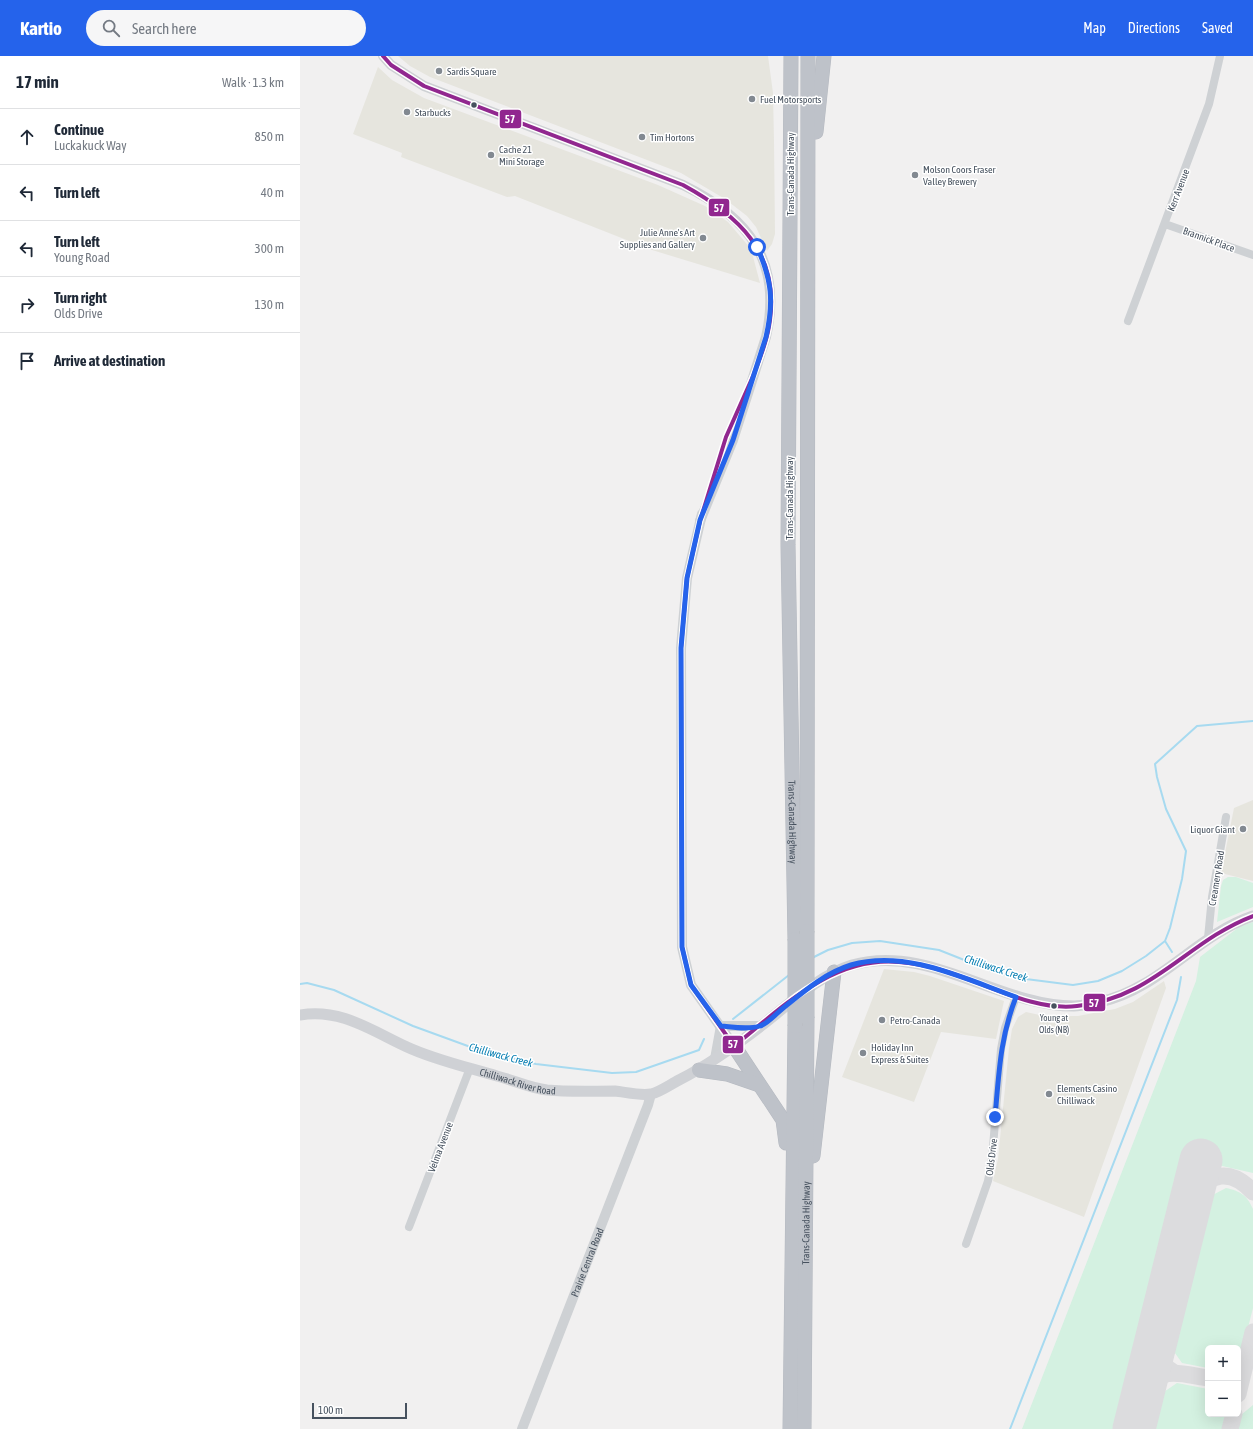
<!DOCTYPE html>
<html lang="en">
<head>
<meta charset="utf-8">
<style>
  :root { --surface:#fff; --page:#f6f6f7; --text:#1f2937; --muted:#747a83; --line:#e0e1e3; --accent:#2563eb }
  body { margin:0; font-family:"Asap Condensed",sans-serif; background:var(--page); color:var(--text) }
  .controls { position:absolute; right:12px; bottom:12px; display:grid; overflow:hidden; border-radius:6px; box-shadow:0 4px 16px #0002 }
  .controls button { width:36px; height:36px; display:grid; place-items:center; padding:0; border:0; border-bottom:1px solid var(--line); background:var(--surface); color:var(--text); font:20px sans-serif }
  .scale { position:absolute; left:12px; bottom:10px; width:95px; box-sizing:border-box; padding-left:4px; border:2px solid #46515e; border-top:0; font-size:11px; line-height:14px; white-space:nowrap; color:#46515e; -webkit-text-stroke:3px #fff; paint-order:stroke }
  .stop { position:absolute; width:12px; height:12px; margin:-9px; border:3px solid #2563eb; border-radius:50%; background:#fff }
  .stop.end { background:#2563eb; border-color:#fff; box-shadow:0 1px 4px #0008 }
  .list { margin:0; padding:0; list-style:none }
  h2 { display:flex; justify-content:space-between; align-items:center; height:52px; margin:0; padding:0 16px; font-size:17px }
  h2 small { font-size:13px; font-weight:400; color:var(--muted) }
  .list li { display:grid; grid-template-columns:26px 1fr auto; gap:12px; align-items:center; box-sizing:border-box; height:56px; padding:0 16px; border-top:1px solid var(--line) }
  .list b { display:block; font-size:15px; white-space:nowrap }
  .list p { margin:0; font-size:13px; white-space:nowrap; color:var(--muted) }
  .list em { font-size:13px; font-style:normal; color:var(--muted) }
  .icon { flex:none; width:22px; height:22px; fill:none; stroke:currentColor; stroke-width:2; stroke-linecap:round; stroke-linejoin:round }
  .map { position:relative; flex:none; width:953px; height:1373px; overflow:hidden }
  header { display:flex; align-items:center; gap:24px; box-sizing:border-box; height:56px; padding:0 20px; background:var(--accent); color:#fff }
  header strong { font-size:19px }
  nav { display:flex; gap:22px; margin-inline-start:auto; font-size:14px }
  .search { width:280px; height:36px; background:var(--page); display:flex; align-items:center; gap:10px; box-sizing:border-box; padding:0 14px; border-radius:22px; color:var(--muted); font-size:15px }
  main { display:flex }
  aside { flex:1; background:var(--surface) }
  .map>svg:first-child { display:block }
  .commercial { fill:#e6e5de }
  .green { fill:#d4f1e1 }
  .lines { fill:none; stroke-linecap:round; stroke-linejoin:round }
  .stream { stroke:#a7daf0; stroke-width:2 }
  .taxiway { stroke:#dcdcde; stroke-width:17 }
  .runway { stroke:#dcdcde; stroke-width:43 }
  .motorway-casing { stroke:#b5b9c0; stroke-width:15 }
  .minor { stroke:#ced1d4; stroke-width:8 }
  .tertiary { stroke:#ced1d4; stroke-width:10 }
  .secondary { stroke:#cfd1d5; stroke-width:11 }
  .motorway { stroke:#bec2c9; stroke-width:14 }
  .motorway-bridge-casing { stroke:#b5b9c0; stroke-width:15; stroke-linecap:butt }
  .motorway-bridge { stroke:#bec2c9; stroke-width:14 }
  .bus-1-casing { stroke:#fff; stroke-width:7 }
  .bus-1 { stroke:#91278f; stroke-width:4 }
  .route { stroke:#2563eb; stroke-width:5 }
  .poi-dot { fill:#828991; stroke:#fff; stroke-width:1.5 }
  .bus-dot { fill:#46515e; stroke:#fff; stroke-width:1.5 }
  .labels { text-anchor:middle; stroke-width:3; stroke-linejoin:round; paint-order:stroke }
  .bus-label { font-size:9px; fill:#46515e; stroke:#fff }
  .poi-label { font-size:10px; fill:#46515e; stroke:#fff; text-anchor:start }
  .street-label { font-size:10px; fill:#46515e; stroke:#fff }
  .water-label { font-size:11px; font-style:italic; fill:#057eb2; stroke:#fff }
  .line-badge { stroke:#fff; stroke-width:1.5 }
  .badge-label { font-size:11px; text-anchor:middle; font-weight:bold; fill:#fff }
</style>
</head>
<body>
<header>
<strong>Kartio</strong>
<div class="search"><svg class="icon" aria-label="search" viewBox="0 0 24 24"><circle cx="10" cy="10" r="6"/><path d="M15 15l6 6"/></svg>Search here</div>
<nav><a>Map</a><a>Directions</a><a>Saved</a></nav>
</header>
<main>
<aside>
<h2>17 min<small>Walk · 1.3 km</small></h2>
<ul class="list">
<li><svg class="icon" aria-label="ahead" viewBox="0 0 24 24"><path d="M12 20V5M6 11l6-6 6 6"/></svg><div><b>Continue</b><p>Luckakuck Way</p></div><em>850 m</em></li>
<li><svg class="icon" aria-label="left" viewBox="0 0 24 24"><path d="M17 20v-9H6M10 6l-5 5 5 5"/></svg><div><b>Turn left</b></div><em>40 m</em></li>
<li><svg class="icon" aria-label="left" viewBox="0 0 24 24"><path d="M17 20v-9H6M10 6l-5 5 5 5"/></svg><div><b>Turn left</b><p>Young Road</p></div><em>300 m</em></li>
<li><svg class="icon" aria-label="right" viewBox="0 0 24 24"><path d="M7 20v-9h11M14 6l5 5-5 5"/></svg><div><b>Turn right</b><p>Olds Drive</p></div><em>130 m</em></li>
<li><svg class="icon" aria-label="arrive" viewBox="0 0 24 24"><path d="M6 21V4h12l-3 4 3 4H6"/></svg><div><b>Arrive at destination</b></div></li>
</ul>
</aside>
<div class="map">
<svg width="953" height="1373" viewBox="0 0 953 1373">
  <rect width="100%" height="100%" fill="#f1f0f0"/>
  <path class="commercial" d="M 98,0 L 468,0 L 473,37 L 474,85 L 475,178 L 472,188 L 467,195 L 456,171 L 447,160 L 425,143 L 381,117 L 130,21 L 110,10 Z
    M 78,11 L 92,24 L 124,42 L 358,129 L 405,150 L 428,166 L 451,193 L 460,227 L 352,194 L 215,140 L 207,141 L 101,101 L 102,97 L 53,78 Z
    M 953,744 L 953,825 L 921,817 L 934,752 Z
    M 584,913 L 614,916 L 630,920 L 704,945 L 696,983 L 641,976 L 614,1046 L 542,1021 Z
    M 864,925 L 866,932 L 784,1161 L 693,1125 L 698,1103 L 709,992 L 712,973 L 718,961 L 726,956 L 744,960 L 778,960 L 815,953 L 833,946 Z"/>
  <path class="green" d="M 928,821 L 936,821 L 953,827 L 953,851 L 917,866 L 921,830 L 923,824 Z
    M 953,866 L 953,1117 L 922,1110 L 892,1101 L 825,1373 L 722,1373 L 896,925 L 900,901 L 939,871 Z
    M 926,1132 C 940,1135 947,1139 953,1153 L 953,1252 L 941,1299 L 938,1301 L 938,1292 L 908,1292 L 908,1312 L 882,1307 L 868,1287 L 903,1144 Z
    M 877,1327 L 908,1333 L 908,1358 L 926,1358 L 923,1373 L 847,1373 L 855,1342 Z
    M 953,1349 L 953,1373 L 938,1373 L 941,1359 Z"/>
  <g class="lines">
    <path class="stream" d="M 865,885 L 872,896
      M 512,902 L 528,894 L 552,887 L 580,885 L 639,894 L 692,915 L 718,922 L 773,929 L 798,925 L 822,915 L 846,900 L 865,885 L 870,872 L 882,823 L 886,795 L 866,753 L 857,721 L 855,708 L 897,670 L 953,665
      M 0,928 L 7,927 L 34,934 L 113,970 L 176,993 L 236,1008 L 312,1017 L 336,1016 L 399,994 L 404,983
      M 433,963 L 489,919
      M 710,1373 L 877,944 L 881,921"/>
    <path class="taxiway" d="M 892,1141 C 910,1116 931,1112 953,1136
      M 855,1291 C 856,1302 863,1310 873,1316
      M 844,1334 C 863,1309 881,1318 908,1322
      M 938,1338 L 953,1276
      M 930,1373 L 934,1358"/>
    <path class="runway" d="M 834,1373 L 901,1104"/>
    <defs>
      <g id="motorway">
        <path id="s3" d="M 491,0 L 488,489 L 495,883"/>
        <path d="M 516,76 L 524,0"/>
        <path d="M 507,875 L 508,0"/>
        <path d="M 434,990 L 483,1064 L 486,1087"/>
        <path d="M 399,1014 L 427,1018 L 459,1029"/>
        <path d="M 513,1100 L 534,916"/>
        <path d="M 490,1373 L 495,970"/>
        <path id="s4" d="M 504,1373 L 507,962"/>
      </g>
    </defs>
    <use href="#motorway" class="motorway-casing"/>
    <path class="minor" d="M 865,168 L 953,199
      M 828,265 L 909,48 L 920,0
      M 908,882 L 912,841 L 926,761
      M 109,1171 L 170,1012
      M 666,1188 L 688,1125 L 692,1103 L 701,993 L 705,972 L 716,941"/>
    <g class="tertiary">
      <path d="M 83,0 L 91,9 L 124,30 L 383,129 C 449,161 483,206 466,281 L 433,384 L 400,465"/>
      <path d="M 402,458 L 387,522 L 381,592 L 382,891 L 391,929 L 434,990"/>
      <path d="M 421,970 L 461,970"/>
      <path d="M 415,1003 L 421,970"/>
      <path id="s1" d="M 222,1373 L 348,1049 L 351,1038"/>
    </g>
    <path class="secondary" id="s2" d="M 0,959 C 41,952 72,975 107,991 C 135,1004 167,1011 197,1020 C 213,1024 230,1032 247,1034 C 269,1036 292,1035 315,1035 C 325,1036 340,1040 351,1038 C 360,1036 371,1028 379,1024 C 408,1009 435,990 461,970 C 490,948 517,920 552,909 C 629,887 698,950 774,950 C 783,950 792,947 800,946 C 860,933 896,879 953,860"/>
    <use href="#motorway" class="motorway"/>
    <defs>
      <path id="motorway-bridge" d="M 507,962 L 507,875
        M 495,970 L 495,883"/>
    </defs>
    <use href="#motorway-bridge" class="motorway-bridge-casing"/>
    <use href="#motorway-bridge" class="motorway-bridge"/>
    <defs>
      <path id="bus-1" d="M 83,0 L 91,9 L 124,30 L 383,129 C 438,159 479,196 470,264 C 467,288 456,311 448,334
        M 454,318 L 426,381 L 400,465 L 387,522 L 381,592 L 382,891 L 391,929 L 434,990 C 482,952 532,900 599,906 C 627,908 652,917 678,927 C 709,939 744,954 777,950 C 854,942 887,885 953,860"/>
    </defs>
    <use href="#bus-1" class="bus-1-casing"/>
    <use href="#bus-1" class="bus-1"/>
  </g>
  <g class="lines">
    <path class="route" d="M 457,191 C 472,224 474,246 466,281 L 433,384 L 400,464 L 387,522 L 381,592 L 382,891 L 391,929 L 421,970 C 433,971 448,974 460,970 C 467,968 476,958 482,953 C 503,936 525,917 551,909 C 606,893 665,923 716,941 C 700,982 699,1017 695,1061"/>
  </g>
  <g class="poi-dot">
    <circle cx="139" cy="15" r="4"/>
    <circle cx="452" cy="43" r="4"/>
    <circle cx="107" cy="56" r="4"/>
    <circle cx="342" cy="81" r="4"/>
    <circle cx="191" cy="99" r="4"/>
    <circle cx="615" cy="119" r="4"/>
    <circle cx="403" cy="182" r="4"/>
    <circle cx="943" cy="773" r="4"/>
    <circle cx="582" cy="964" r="4"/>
    <circle cx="563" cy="997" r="4"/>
    <circle cx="749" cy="1038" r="4"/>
  </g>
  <g class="bus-dot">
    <circle cx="174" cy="49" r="3.5"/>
    <circle cx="754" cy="950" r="3.5"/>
  </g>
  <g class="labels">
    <g class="bus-label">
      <text x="754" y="965">Young at<tspan x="754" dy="12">Olds (NB)</tspan></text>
    </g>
    <g class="poi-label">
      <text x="147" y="19">Sardis Square</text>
      <text x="460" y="47">Fuel Motorsports</text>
      <text x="115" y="60">Starbucks</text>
      <text x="350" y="85">Tim Hortons</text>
      <text x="199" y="97">Cache 21<tspan x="199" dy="12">Mini Storage</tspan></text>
      <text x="623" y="117">Molson Coors Fraser<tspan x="623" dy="12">Valley Brewery</tspan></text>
      <text x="395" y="180" text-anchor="end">Julie Anne's Art<tspan x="395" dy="12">Supplies and Gallery</tspan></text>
      <text x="935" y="777" text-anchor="end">Liquor Giant</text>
      <text x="590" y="968">Petro-Canada</text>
      <text x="571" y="995">Holiday Inn<tspan x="571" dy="12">Express &amp; Suites</tspan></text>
      <text x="757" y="1036">Elements Casino<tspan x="757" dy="12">Chilliwack</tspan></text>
    </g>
    <g class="street-label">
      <text transform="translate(490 118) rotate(-90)" y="4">Trans-Canada Highway</text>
      <text transform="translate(878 134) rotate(-69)" y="4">Kerr Avenue</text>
      <text transform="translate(909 183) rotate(20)" y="4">Brannick Place</text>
      <text transform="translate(489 442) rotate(-90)" y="4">Trans-Canada Highway</text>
      <text dy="4" stroke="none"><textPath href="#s3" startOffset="766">Trans-Canada Highway</textPath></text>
      <text transform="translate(916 822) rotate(-81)" y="4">Creamery Road</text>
      <text dy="4" stroke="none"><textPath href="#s2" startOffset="230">Chilliwack River Road</textPath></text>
      <text transform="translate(140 1091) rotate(-69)" y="4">Velma Avenue</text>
      <text transform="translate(691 1101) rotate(-83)" y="4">Olds Drive</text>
      <text dy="4" stroke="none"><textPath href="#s4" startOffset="206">Trans-Canada Highway</textPath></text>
      <text dy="4" stroke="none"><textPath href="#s1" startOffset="179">Prairie Central Road</textPath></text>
    </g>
    <g class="water-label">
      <text transform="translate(696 912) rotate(18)" y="4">Chilliwack Creek</text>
      <text transform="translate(201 999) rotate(15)" y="4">Chilliwack Creek</text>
    </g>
  </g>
  <g class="line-badge">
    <rect x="199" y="53" width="23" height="20" rx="4" fill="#91278f"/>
    <rect x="408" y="142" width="22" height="19" rx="4" fill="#91278f"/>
    <rect x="783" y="937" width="23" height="19" rx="4" fill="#91278f"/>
    <rect x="422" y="979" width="22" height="19" rx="4" fill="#91278f"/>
  </g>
  <g class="badge-label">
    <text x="210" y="67">57</text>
    <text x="419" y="156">57</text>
    <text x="794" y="951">57</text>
    <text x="433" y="992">57</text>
  </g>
</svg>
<div class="controls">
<button>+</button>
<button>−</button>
</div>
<div class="scale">100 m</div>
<div class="stop" style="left:457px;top:191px"></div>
<div class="stop end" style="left:695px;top:1061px"></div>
</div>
</main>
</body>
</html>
